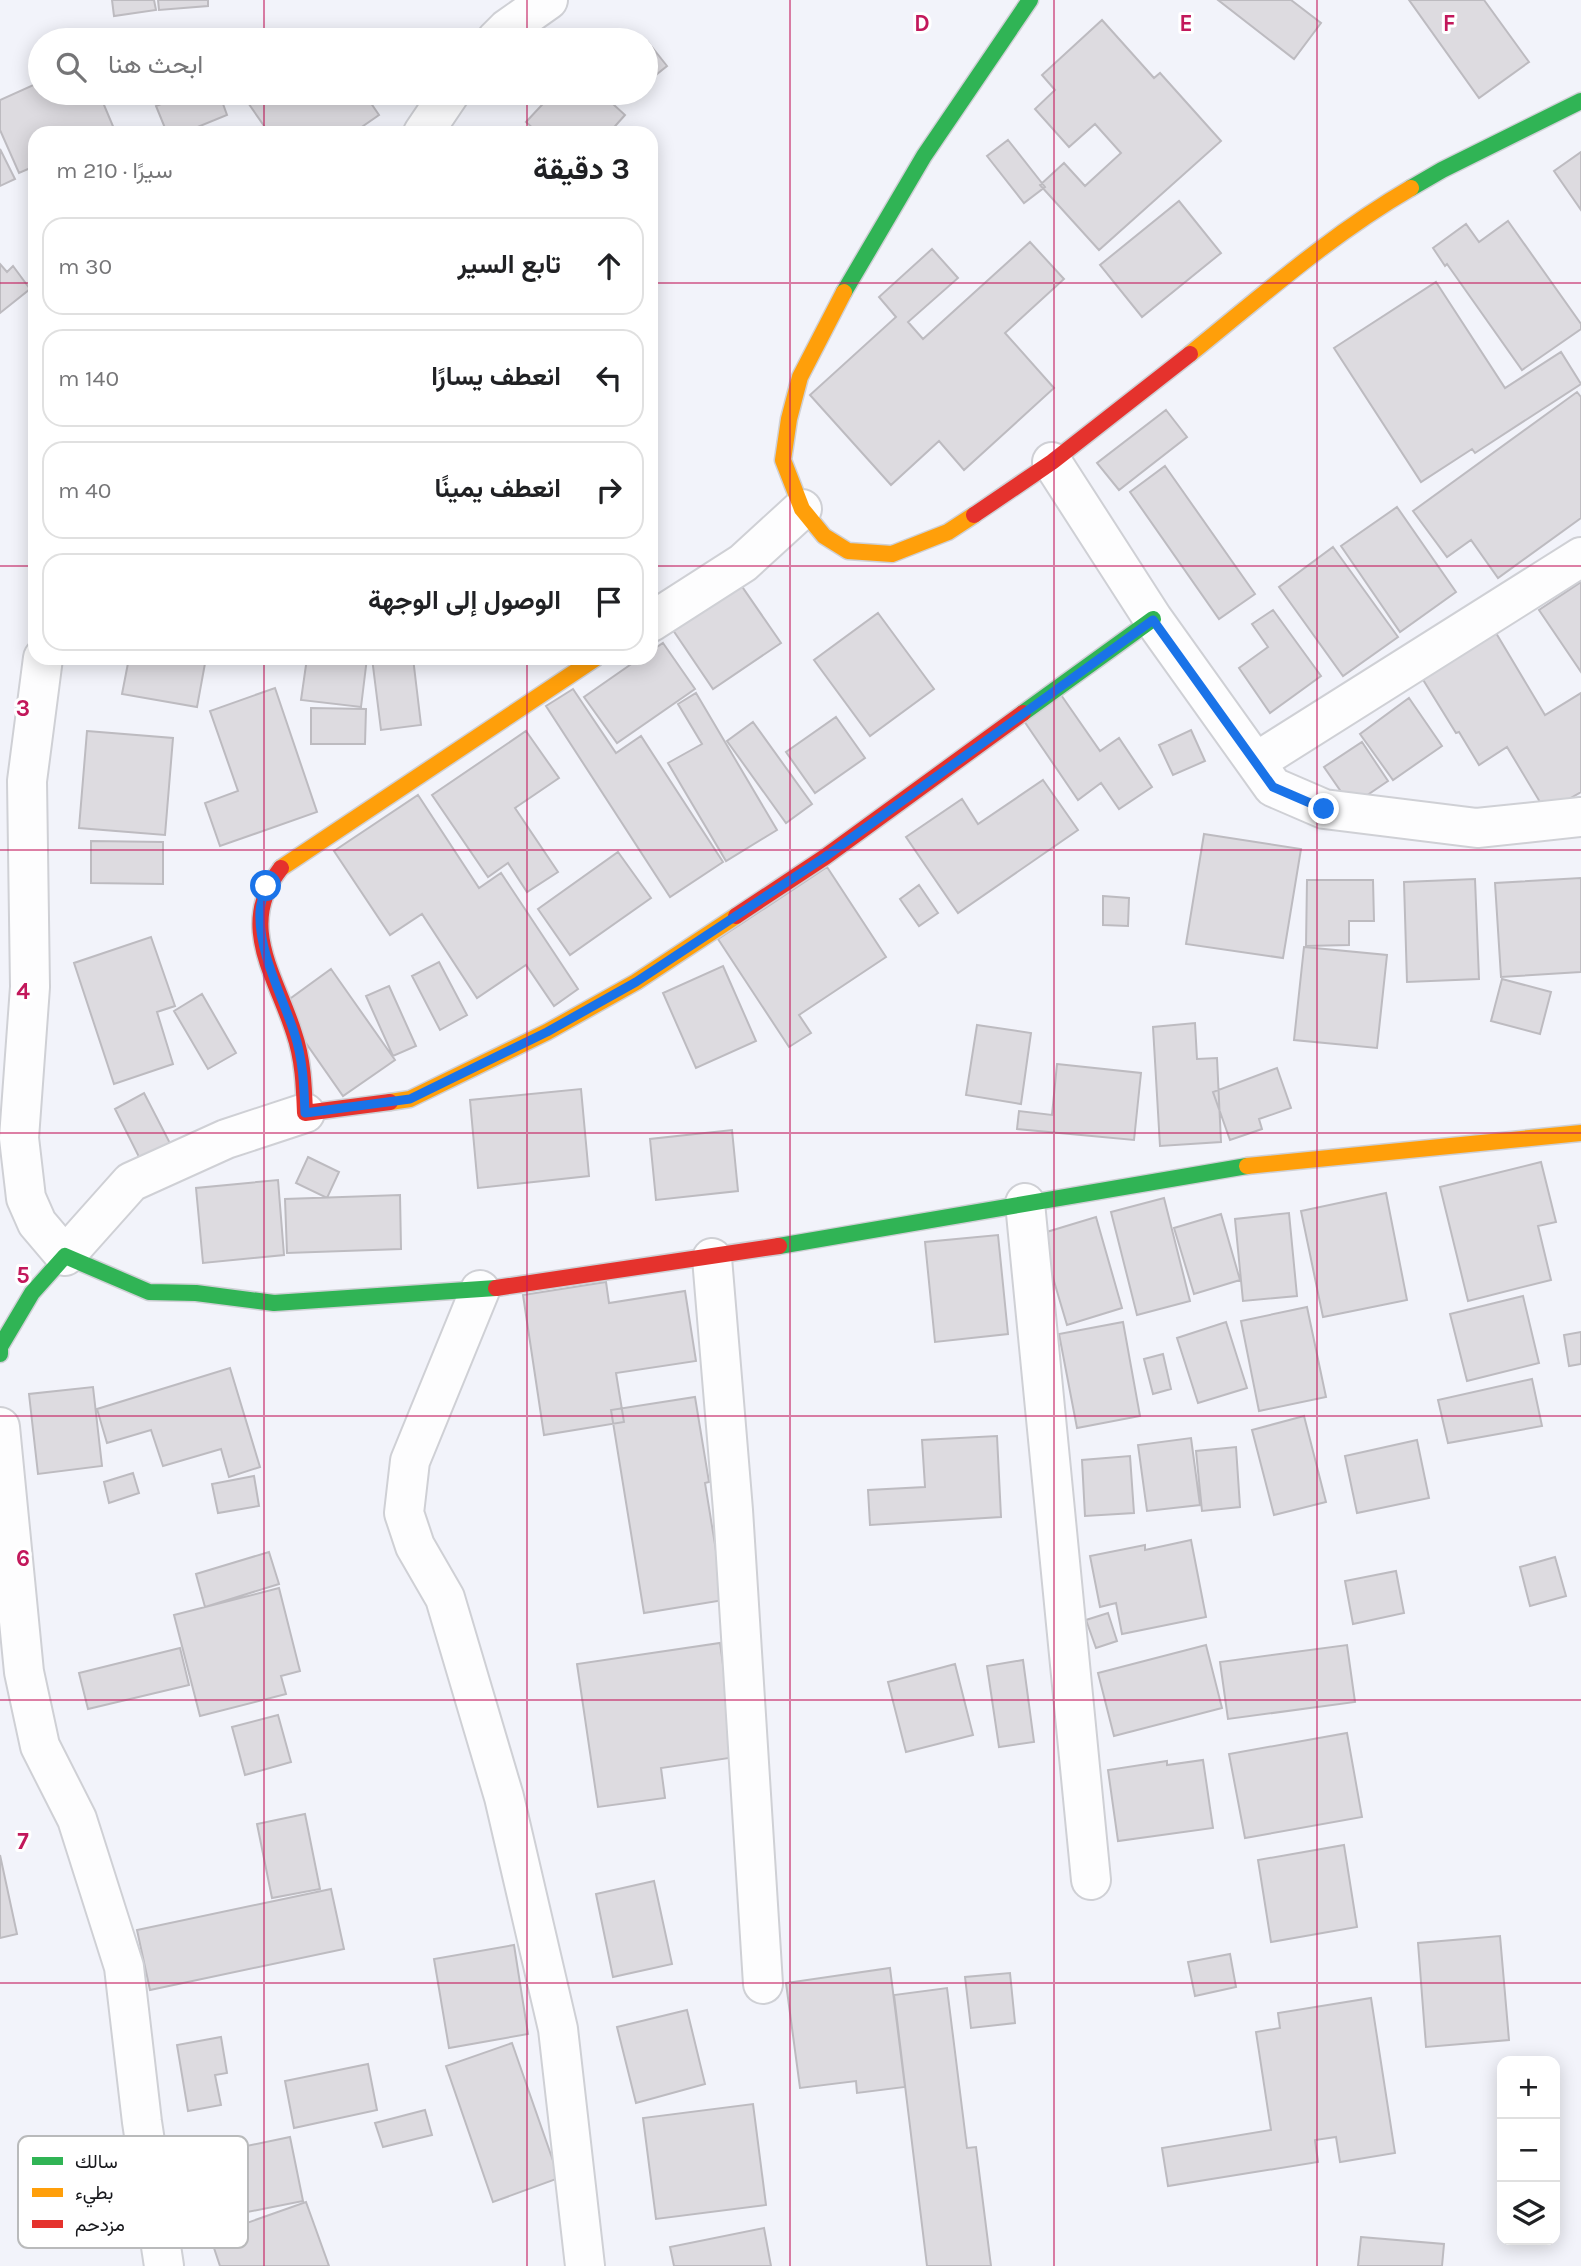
<!DOCTYPE html>
<html lang="ar">
<head>
<meta charset="utf-8">
<style>
  :root { --surface:#fff; --page:#f6f6f6; --text:#202124; --muted:#757577; --line:#e0e0e0 }
  body { margin:0; font-family:Karla,Vazirmatn,sans-serif; background:var(--page); color:var(--text); direction:rtl }
  .controls { position:absolute; right:21px; bottom:21px; display:grid; overflow:hidden; border-radius:14px; box-shadow:0 4px 18px #0003 }
  .controls button { width:63px; height:63px; display:grid; place-items:center; padding:0; border:0; border-bottom:2px solid var(--line); background:var(--surface); color:var(--text); font:35px sans-serif }
  .stop { position:absolute; width:21px; height:21px; margin:-16px; border:5px solid #1a73e8; border-radius:50%; background:#fff }
  .stop.end { background:#1a73e8; border-color:#fff; box-shadow:0 2px 7px #0008 }
  .list { margin:0; padding:0; list-style:none }
  h2 { display:flex; justify-content:space-between; align-items:center; height:91px; margin:0; padding:0 28px; font-size:30px }
  h2 small { font-size:23px; font-weight:400; color:var(--muted) }
  .list li { display:grid; grid-template-columns:46px 1fr auto; gap:21px; align-items:center; box-sizing:border-box; height:98px; margin:0 14px 14px; padding:0 14px; border:2px solid var(--line); border-radius:21px }
  .list b { display:block; font-size:26px; white-space:nowrap }
  .list em { font-size:23px; font-style:normal; color:var(--muted) }
  .icon { flex:none; width:38px; height:38px; fill:none; stroke:currentColor; stroke-width:2; stroke-linecap:round; stroke-linejoin:round }
  .map { position:relative; flex:none; width:1581px; height:2266px; overflow:hidden; direction:ltr }
  .search { position:absolute; background:var(--surface); box-shadow:0 4px 18px #0003; left:28px; top:28px; width:630px; height:77px; display:flex; align-items:center; gap:18px; box-sizing:border-box; padding:0 24px; border-radius:38px; color:var(--muted); font-size:26px }
  .panel { position:absolute; background:var(--surface); box-shadow:0 4px 18px #0003; left:28px; top:126px; width:630px; height:539px; border-radius:21px; direction:rtl }
  .map>svg:first-child { display:block }
  .building { fill:#dddbe0; stroke:#bdbbc0; stroke-width:2 }
  .lines { fill:none; stroke-linecap:round; stroke-linejoin:round }
  .street-casing { stroke:#cfd0d5; stroke-width:42 }
  .fast-casing { stroke:#cfd0d5; stroke-width:19 }
  .slow-casing { stroke:#cfd0d5; stroke-width:19 }
  .jam-casing { stroke:#cfd0d5; stroke-width:19 }
  .street { stroke:#fdfdfe; stroke-width:38 }
  .fast { stroke:#30b455; stroke-width:16 }
  .slow { stroke:#ff9f0a; stroke-width:16 }
  .jam { stroke:#e5322d; stroke-width:16 }
  .route { stroke:#1a73e8; stroke-width:9 }
  .grid { fill:none; stroke:#c2185b; stroke-width:2; stroke-opacity:0.55 }
  .key { fill:#fff; stroke:#b9babb; stroke-width:2 }
  .key-label { font-size:19px; fill:#17181c }
  .grid-label { font-size:23px; text-anchor:middle; font-weight:bold; fill:#c2185b; stroke:#fff; stroke-width:6; stroke-linejoin:round; paint-order:stroke }
</style>
</head>
<body>
<div class="map">
<svg width="1581" height="2266" viewBox="0 0 1581 2266">
  <rect width="100%" height="100%" fill="#f2f3fa"/>
  <path class="building" d="M 112,0 L 154,0 L 156,10 L 114,16 Z
    M 158,0 L 208,0 L 208,6 L 159,10 Z
    M 1218,0 L 1291,0 L 1321,23 L 1294,59 Z
    M 1409,0 L 1484,0 L 1529,62 L 1479,98 Z
    M 1102,20 L 1154,78 L 1160,73 L 1221,141 L 1099,250 L 1040,185 L 1064,163 L 1085,186 L 1121,153 L 1095,124 L 1069,147 L 1035,109 L 1055,90 L 1042,75 Z
    M 648,42 L 667,66 L 646,83 L 646,43 Z
    M 40,82 L 40,93 L 99,93 L 115,131 L 111,133 L 35,133 L 35,166 L 19,173 L 0,130 L 0,100 Z
    M 189,93 L 219,93 L 227,115 L 183,133 L 167,133 L 156,106 Z
    M 249,93 L 364,93 L 379,115 L 353,133 L 269,133 L 244,97 Z
    M 553,93 L 601,93 L 625,115 L 609,133 L 538,133 L 526,122 Z
    M 1008,140 L 1045,187 L 1024,203 L 987,156 Z
    M 0,149 L 15,179 L 0,186 Z
    M 1581,152 L 1581,210 L 1554,171 Z
    M 1179,201 L 1221,253 L 1142,317 L 1100,265 Z
    M 1508,221 L 1581,324 L 1581,329 L 1522,370 L 1447,264 L 1445,266 L 1433,248 L 1466,224 L 1479,242 Z
    M 1030,242 L 1064,279 L 1005,333 L 1054,388 L 964,470 L 939,441 L 891,485 L 810,395 L 896,317 L 879,297 L 932,249 L 958,278 L 908,322 L 923,339 Z
    M 0,264 L 7,272 L 13,266 L 30,289 L 0,313 Z
    M 1436,282 L 1505,388 L 1561,352 L 1581,384 L 1475,453 L 1472,449 L 1421,482 L 1334,348 Z
    M 1577,392 L 1581,397 L 1581,518 L 1498,578 L 1471,540 L 1447,557 L 1413,511 Z
    M 1166,410 L 1187,437 L 1119,490 L 1097,463 Z
    M 1165,466 L 1255,594 L 1219,619 L 1130,492 Z
    M 1397,507 L 1456,592 L 1400,632 L 1341,546 Z
    M 1333,547 L 1398,637 L 1343,676 L 1279,587 Z
    M 723,559 L 781,643 L 713,689 L 656,605 Z
    M 1581,582 L 1581,672 L 1539,610 Z
    M 1273,610 L 1321,676 L 1270,713 L 1239,668 L 1268,647 L 1252,624 Z
    M 878,613 L 934,689 L 870,736 L 814,660 Z
    M 1496,633 L 1545,715 L 1581,693 L 1581,792 L 1546,812 L 1507,747 L 1479,765 L 1459,732 L 1456,733 L 1422,678 Z
    M 663,643 L 695,689 L 617,743 L 584,697 L 640,658 L 651,658 L 651,651 Z
    M 129,658 L 206,658 L 197,707 L 122,694 Z
    M 307,658 L 367,658 L 361,707 L 301,700 Z
    M 372,658 L 413,658 L 421,725 L 381,730 Z
    M 275,688 L 317,812 L 220,846 L 205,803 L 238,791 L 210,711 Z
    M 573,689 L 616,753 L 641,736 L 723,862 L 670,897 L 546,706 Z
    M 1059,692 L 1100,751 L 1119,738 L 1152,787 L 1119,809 L 1101,783 L 1078,800 L 1022,718 Z
    M 696,693 L 777,830 L 726,861 L 668,763 L 702,744 L 678,704 Z
    M 1409,698 L 1442,746 L 1393,780 L 1360,734 Z
    M 311,708 L 366,709 L 365,744 L 311,744 Z
    M 836,717 L 865,758 L 815,793 L 786,752 Z
    M 753,722 L 812,804 L 786,823 L 727,741 Z
    M 1191,730 L 1205,761 L 1173,775 L 1159,745 Z
    M 87,731 L 173,738 L 165,835 L 79,828 Z
    M 526,731 L 559,778 L 515,808 L 558,872 L 527,892 L 508,863 L 488,877 L 432,795 Z
    M 1362,742 L 1388,781 L 1351,806 L 1324,767 Z
    M 1043,780 L 1078,830 L 958,913 L 906,837 L 962,799 L 978,824 Z
    M 418,795 L 479,888 L 501,873 L 578,989 L 554,1006 L 526,965 L 477,998 L 422,914 L 390,935 L 334,851 Z
    M 1204,834 L 1301,849 L 1283,958 L 1186,944 Z
    M 91,841 L 163,842 L 163,884 L 91,883 Z
    M 618,852 L 651,898 L 570,955 L 538,909 Z
    M 827,867 L 886,957 L 799,1015 L 811,1033 L 789,1047 L 718,939 Z
    M 1581,878 L 1581,972 L 1501,977 L 1495,883 Z
    M 1475,879 L 1479,979 L 1407,982 L 1404,882 Z
    M 1307,880 L 1373,880 L 1374,921 L 1349,921 L 1349,945 L 1306,946 Z
    M 919,885 L 938,913 L 919,926 L 900,899 Z
    M 1103,896 L 1129,898 L 1128,926 L 1103,925 Z
    M 151,937 L 175,1006 L 157,1012 L 173,1064 L 114,1084 L 74,963 Z
    M 1304,947 L 1387,955 L 1377,1048 L 1294,1040 Z
    M 439,962 L 467,1015 L 440,1030 L 412,976 Z
    M 723,966 L 756,1041 L 696,1068 L 663,993 Z
    M 331,969 L 395,1060 L 343,1096 L 280,1006 Z
    M 1502,979 L 1551,992 L 1540,1034 L 1491,1021 Z
    M 389,986 L 416,1046 L 393,1056 L 366,996 Z
    M 202,994 L 236,1053 L 208,1069 L 174,1011 Z
    M 1195,1023 L 1197,1059 L 1217,1058 L 1221,1142 L 1160,1146 L 1153,1027 Z
    M 977,1025 L 1031,1033 L 1021,1104 L 966,1095 Z
    M 1057,1064 L 1141,1073 L 1134,1140 L 1017,1129 L 1019,1111 L 1052,1115 Z
    M 1277,1068 L 1291,1108 L 1259,1119 L 1262,1129 L 1230,1140 L 1213,1092 Z
    M 581,1089 L 589,1176 L 478,1188 L 470,1100 Z
    M 144,1093 L 174,1151 L 144,1167 L 115,1109 Z
    M 732,1130 L 738,1191 L 656,1200 L 650,1139 Z
    M 308,1157 L 339,1172 L 327,1198 L 296,1183 Z
    M 1541,1162 L 1556,1222 L 1538,1226 L 1551,1280 L 1468,1301 L 1440,1187 Z
    M 278,1180 L 284,1255 L 203,1263 L 196,1188 Z
    M 1386,1193 L 1407,1300 L 1323,1317 L 1301,1211 Z
    M 400,1195 L 401,1249 L 287,1253 L 285,1199 Z
    M 1164,1198 L 1190,1301 L 1137,1315 L 1111,1212 Z
    M 1289,1213 L 1297,1296 L 1243,1301 L 1235,1219 Z
    M 1221,1214 L 1240,1280 L 1194,1294 L 1174,1228 Z
    M 1096,1217 L 1122,1308 L 1067,1325 L 1040,1234 Z
    M 998,1235 L 1008,1334 L 935,1342 L 925,1242 Z
    M 606,1282 L 609,1303 L 685,1291 L 696,1361 L 616,1373 L 624,1422 L 544,1435 L 523,1295 Z
    M 1523,1296 L 1539,1363 L 1467,1381 L 1450,1314 Z
    M 1307,1307 L 1326,1397 L 1259,1411 L 1241,1321 Z
    M 1123,1322 L 1140,1416 L 1077,1428 L 1059,1334 Z
    M 1226,1322 L 1247,1388 L 1198,1403 L 1177,1338 Z
    M 1581,1332 L 1581,1364 L 1569,1366 L 1564,1335 Z
    M 1163,1354 L 1171,1389 L 1153,1394 L 1144,1359 Z
    M 230,1368 L 260,1467 L 229,1477 L 221,1449 L 163,1466 L 151,1430 L 107,1443 L 97,1409 Z
    M 1532,1379 L 1542,1426 L 1448,1443 L 1438,1400 Z
    M 93,1387 L 102,1466 L 38,1474 L 29,1394 Z
    M 695,1397 L 709,1482 L 705,1483 L 724,1600 L 644,1613 L 611,1410 Z
    M 1304,1416 L 1326,1502 L 1274,1515 L 1252,1430 Z
    M 997,1436 L 1001,1517 L 870,1525 L 868,1490 L 925,1487 L 922,1440 Z
    M 1191,1438 L 1200,1505 L 1147,1511 L 1138,1445 Z
    M 1417,1440 L 1429,1498 L 1357,1513 L 1345,1456 Z
    M 1236,1447 L 1240,1507 L 1202,1511 L 1196,1451 Z
    M 1130,1456 L 1134,1513 L 1085,1516 L 1082,1460 Z
    M 133,1473 L 139,1493 L 109,1503 L 104,1482 Z
    M 254,1476 L 259,1506 L 218,1513 L 212,1484 Z
    M 1191,1540 L 1206,1617 L 1122,1634 L 1116,1603 L 1100,1607 L 1090,1556 L 1145,1545 L 1145,1550 Z
    M 269,1552 L 279,1584 L 205,1607 L 196,1574 Z
    M 1555,1557 L 1566,1596 L 1530,1606 L 1520,1567 Z
    M 1396,1571 L 1404,1613 L 1353,1624 L 1345,1581 Z
    M 279,1588 L 300,1671 L 281,1676 L 286,1694 L 200,1716 L 174,1615 Z
    M 1108,1613 L 1117,1641 L 1096,1648 L 1086,1620 Z
    M 720,1643 L 736,1757 L 661,1768 L 665,1798 L 598,1807 L 577,1664 Z
    M 1206,1645 L 1222,1708 L 1114,1736 L 1098,1673 Z
    M 1347,1645 L 1355,1702 L 1228,1719 L 1220,1662 Z
    M 180,1648 L 189,1685 L 88,1709 L 79,1673 Z
    M 1023,1660 L 1034,1742 L 999,1747 L 987,1666 Z
    M 955,1664 L 973,1735 L 906,1752 L 888,1682 Z
    M 278,1715 L 291,1762 L 245,1775 L 232,1727 Z
    M 1347,1733 L 1362,1817 L 1245,1838 L 1229,1754 Z
    M 1203,1760 L 1213,1828 L 1118,1841 L 1108,1770 L 1167,1761 L 1167,1765 Z
    M 305,1814 L 320,1889 L 272,1898 L 257,1824 Z
    M 1344,1845 L 1357,1927 L 1271,1942 L 1258,1860 Z
    M 0,1855 L 17,1934 L 0,1938 Z
    M 654,1881 L 672,1964 L 613,1977 L 596,1894 Z
    M 331,1889 L 344,1949 L 150,1990 L 137,1930 Z
    M 1500,1936 L 1509,2040 L 1426,2047 L 1418,1943 Z
    M 514,1945 L 528,2034 L 449,2048 L 434,1959 Z
    M 1230,1954 L 1236,1987 L 1195,1996 L 1188,1962 Z
    M 890,1968 L 905,2087 L 857,2093 L 856,2081 L 800,2088 L 786,1983 Z
    M 1010,1973 L 1015,2023 L 971,2028 L 965,1977 Z
    M 947,1988 L 967,2148 L 976,2147 L 991,2266 L 927,2266 L 894,1995 Z
    M 1371,1998 L 1395,2153 L 1340,2162 L 1336,2137 L 1315,2140 L 1318,2162 L 1168,2186 L 1162,2148 L 1271,2130 L 1256,2032 L 1280,2028 L 1278,2013 Z
    M 687,2010 L 705,2084 L 636,2103 L 617,2027 Z
    M 221,2037 L 227,2073 L 215,2075 L 221,2105 L 188,2111 L 177,2045 Z
    M 512,2043 L 559,2178 L 493,2202 L 446,2066 Z
    M 368,2064 L 377,2110 L 294,2128 L 285,2081 Z
    M 753,2104 L 766,2205 L 656,2219 L 643,2118 Z
    M 425,2110 L 432,2135 L 383,2147 L 375,2123 Z
    M 290,2137 L 303,2201 L 212,2219 L 204,2177 L 236,2170 L 232,2149 Z
    M 306,2202 L 329,2266 L 220,2266 L 210,2236 Z
    M 764,2228 L 771,2266 L 674,2266 L 670,2247 Z
    M 1361,2237 L 1444,2244 L 1442,2266 L 1358,2266 Z"/>
  <g class="lines">
    <defs>
      <path id="street" d="M 496,40 L 507,29 L 548,0
        M 423,133 L 450,93
        M 1052,462 L 1153,619 L 1273,787 L 1324,809 L 1477,828 L 1581,817
        M 651,622 L 743,563 L 802,509
        M 43,658 L 27,781 L 30,987 L 19,1138 L 26,1198 L 37,1223 L 65,1256 L 131,1182 L 226,1139 L 305,1113
        M 1256,762 L 1581,557
        M 1025,1203 L 1091,1880
        M 712,1258 L 733,1510 L 763,1984
        M 480,1290 L 410,1461 L 404,1513 L 415,1546 L 445,1598 L 504,1797 L 558,2029 L 585,2266
        M 0,1427 L 24,1672 L 40,1746 L 77,1819 L 124,1967 L 142,2122 L 164,2266"/>
      <path id="fast" d="M 1411,188 L 1442,170 L 1581,101
        M 844,292 L 924,156 L 1030,0
        M 1023,713 L 1153,619
        M 779,1246 L 1247,1166
        M 0,1354 L 0,1347 L 32,1293 L 65,1256 L 149,1292 L 196,1293 L 274,1303 L 496,1288"/>
      <path id="slow" d="M 844,292 L 800,377 L 789,419 L 783,460 L 802,509 L 824,536 L 848,551 L 892,554 L 948,532 L 974,515
        M 1190,354 C 1262,296 1330,235 1411,188
        M 281,868 L 596,658
        M 390,1102 L 410,1099 L 547,1032 L 636,982 L 736,916
        M 1247,1166 L 1581,1133"/>
      <path id="jam" d="M 974,515 L 1052,462 L 1190,354
        M 281,868 C 236,925 276,975 294,1033 C 303,1059 304,1086 305,1113 L 390,1102
        M 736,916 L 825,857 L 1023,713
        M 496,1288 L 779,1246"/>
    </defs>
    <use href="#street" class="street-casing"/>
    <use href="#fast" class="fast-casing"/>
    <use href="#slow" class="slow-casing"/>
    <use href="#jam" class="jam-casing"/>
    <use href="#street" class="street"/>
    <use href="#fast" class="fast"/>
    <use href="#slow" class="slow"/>
    <use href="#jam" class="jam"/>
  </g>
  <g class="lines">
    <path class="route" d="M 266,886 C 264,894 260,904 260,912 C 258,951 282,996 294,1032 C 303,1059 304,1085 305,1113 L 410,1099 L 547,1032 L 636,982 L 825,857 L 1153,620 L 1273,787 L 1324,809"/>
  </g>
  <path class="grid" d="M 264,0 L 264,40M 527,0 L 527,40M 790,0 L 790,2266M 1054,0 L 1054,2266M 1317,0 L 1317,2266M 264,93 L 264,133M 527,93 L 527,133M 0,283 L 35,283M 651,283 L 1581,283M 0,566 L 35,566M 651,566 L 1581,566M 264,658 L 264,2266M 527,658 L 527,2266M 0,850 L 1581,850M 0,1133 L 1581,1133M 0,1416 L 1581,1416M 0,1700 L 1581,1700M 0,1983 L 1581,1983"/>
  <rect x="18" y="2136" width="230" height="112" rx="10" class="key"/>
  <rect x="32" y="2157" width="31" height="8" fill="#30b455"/>
  <rect x="32" y="2188" width="31" height="9" fill="#ff9f0a"/>
  <rect x="32" y="2220" width="31" height="8" fill="#e5322d"/>
  <g class="key-label">
    <text x="75" y="2168">سالك</text>
    <text x="75" y="2199">بطيء</text>
    <text x="75" y="2231">مزدحم</text>
  </g>
  <g class="grid-label">
    <text x="922" y="31">D</text>
    <text x="1186" y="31">E</text>
    <text x="1449" y="31">F</text>
    <text x="23" y="716">3</text>
    <text x="23" y="999">4</text>
    <text x="23" y="1283">5</text>
    <text x="23" y="1566">6</text>
    <text x="23" y="1849">7</text>
  </g>
</svg>
<div class="controls">
<button>+</button>
<button>−</button>
<button><svg class="icon" aria-label="layers" viewBox="0 0 24 24"><path d="M12 4l9 5-9 5-9-5zM3 14l9 5 9-5"/></svg></button>
</div>
<div class="stop" style="left:266px;top:886px"></div>
<div class="stop end" style="left:1324px;top:809px"></div>
<div class="search"><svg class="icon" aria-label="search" viewBox="0 0 24 24"><circle cx="10" cy="10" r="6"/><path d="M15 15l6 6"/></svg>ابحث هنا</div>
<section class="panel">
<h2>3 دقيقة<small>سيرًا · 210 m</small></h2>
<ul class="list">
<li><svg class="icon" aria-label="ahead" viewBox="0 0 24 24"><path d="M12 20V5M6 11l6-6 6 6"/></svg><div><b>تابع السير</b></div><em>30 m</em></li>
<li><svg class="icon" aria-label="left" viewBox="0 0 24 24"><path d="M17 20v-9H6M10 6l-5 5 5 5"/></svg><div><b>انعطف يسارًا</b></div><em>140 m</em></li>
<li><svg class="icon" aria-label="right" viewBox="0 0 24 24"><path d="M7 20v-9h11M14 6l5 5-5 5"/></svg><div><b>انعطف يمينًا</b></div><em>40 m</em></li>
<li><svg class="icon" aria-label="arrive" viewBox="0 0 24 24"><path d="M6 21V4h12l-3 4 3 4H6"/></svg><div><b>الوصول إلى الوجهة</b></div></li>
</ul>
</section>
</div>
</body>
</html>
